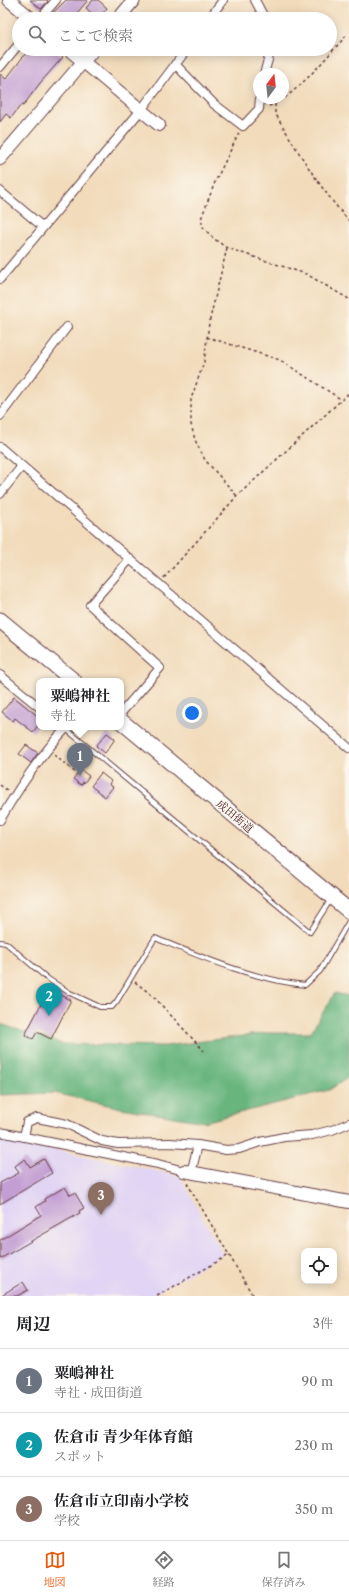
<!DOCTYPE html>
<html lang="ja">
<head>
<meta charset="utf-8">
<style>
  :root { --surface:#fff; --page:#f6f6f6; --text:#202124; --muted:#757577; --line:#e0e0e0; --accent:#ea580c }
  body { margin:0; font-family:"Libre Caslon Text","Noto Serif JP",serif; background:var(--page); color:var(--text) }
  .controls { position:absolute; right:12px; bottom:12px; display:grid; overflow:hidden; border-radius:8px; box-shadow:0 2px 10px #0003 }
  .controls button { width:36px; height:36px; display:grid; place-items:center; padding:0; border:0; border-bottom:1px solid var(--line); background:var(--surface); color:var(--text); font:20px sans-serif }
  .compass { position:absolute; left:253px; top:68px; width:36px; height:36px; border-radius:50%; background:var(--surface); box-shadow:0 2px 10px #0003; rotate:15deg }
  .you { position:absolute; left:192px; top:713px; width:14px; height:14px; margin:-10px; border:3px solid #fff; border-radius:50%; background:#1a73e8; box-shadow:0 0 0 6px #1a73e833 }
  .badge { display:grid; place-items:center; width:26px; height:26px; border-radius:50%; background:var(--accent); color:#fff; font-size:13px; font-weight:700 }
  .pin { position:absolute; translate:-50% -33px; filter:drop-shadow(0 1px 2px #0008) }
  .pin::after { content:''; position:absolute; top:21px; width:14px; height:12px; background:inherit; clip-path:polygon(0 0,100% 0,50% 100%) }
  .popup { position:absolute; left:36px; top:678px; width:88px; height:52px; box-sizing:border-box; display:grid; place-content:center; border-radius:8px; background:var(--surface); filter:drop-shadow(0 1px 3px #0005); font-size:13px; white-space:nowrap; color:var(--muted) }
  .popup b { font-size:15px; color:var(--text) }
  .popup::after { content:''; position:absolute; left:50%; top:100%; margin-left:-8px; border:8px solid transparent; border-top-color:var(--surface) }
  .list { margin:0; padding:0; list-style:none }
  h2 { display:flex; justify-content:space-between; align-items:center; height:52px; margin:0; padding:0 16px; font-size:17px }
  h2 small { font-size:13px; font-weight:400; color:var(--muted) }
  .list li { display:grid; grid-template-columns:26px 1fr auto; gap:12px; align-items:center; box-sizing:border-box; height:64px; padding:0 16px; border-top:1px solid var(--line) }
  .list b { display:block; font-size:15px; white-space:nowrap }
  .list p { margin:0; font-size:13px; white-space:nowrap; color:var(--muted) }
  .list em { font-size:13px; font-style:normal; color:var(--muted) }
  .icon { flex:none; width:22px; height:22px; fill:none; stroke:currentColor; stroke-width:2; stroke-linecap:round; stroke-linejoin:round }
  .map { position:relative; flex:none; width:349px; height:1296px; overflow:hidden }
  .search { position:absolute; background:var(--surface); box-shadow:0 2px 10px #0003; left:12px; right:12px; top:12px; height:44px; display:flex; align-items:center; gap:10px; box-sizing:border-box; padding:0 14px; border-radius:22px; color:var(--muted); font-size:15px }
  .sheet { height:244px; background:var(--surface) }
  nav { display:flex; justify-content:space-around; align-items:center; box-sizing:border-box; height:56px; border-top:1px solid var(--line); background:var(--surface); font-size:11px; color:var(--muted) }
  nav a { display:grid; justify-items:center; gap:2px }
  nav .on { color:var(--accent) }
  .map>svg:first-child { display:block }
  .built { fill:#e1d4f4 }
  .forest { fill:#68b57e; stroke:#596a54 }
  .building { fill:#c29ed3 }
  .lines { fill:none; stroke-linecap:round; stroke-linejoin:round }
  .lane-casing { stroke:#633b41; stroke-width:6 }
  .street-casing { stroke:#633b41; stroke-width:10 }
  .secondary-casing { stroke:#633b41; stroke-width:14 }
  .highway-casing { stroke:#633b41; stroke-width:17 }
  .path { stroke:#633b41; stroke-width:1.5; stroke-dasharray:3 3; stroke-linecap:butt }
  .lane { stroke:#fff; stroke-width:4 }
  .street { stroke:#fff; stroke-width:8 }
  .secondary { stroke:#fff; stroke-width:12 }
  .highway { stroke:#fff; stroke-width:15 }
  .labels { text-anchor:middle; stroke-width:3; stroke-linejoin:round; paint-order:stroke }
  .street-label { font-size:11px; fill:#4a1f2b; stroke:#fbf7ec }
</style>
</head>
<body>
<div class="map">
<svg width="349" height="1296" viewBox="0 0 349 1296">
  <rect width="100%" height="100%" fill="#fbf7ec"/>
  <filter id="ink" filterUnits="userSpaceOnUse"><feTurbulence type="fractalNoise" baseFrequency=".025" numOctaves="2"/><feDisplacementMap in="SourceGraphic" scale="8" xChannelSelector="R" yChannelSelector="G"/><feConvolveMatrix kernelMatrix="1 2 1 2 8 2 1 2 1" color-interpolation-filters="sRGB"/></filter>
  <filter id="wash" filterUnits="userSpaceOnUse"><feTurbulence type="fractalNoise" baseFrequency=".012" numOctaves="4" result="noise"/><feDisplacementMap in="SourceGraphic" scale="16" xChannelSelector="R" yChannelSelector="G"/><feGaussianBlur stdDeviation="0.9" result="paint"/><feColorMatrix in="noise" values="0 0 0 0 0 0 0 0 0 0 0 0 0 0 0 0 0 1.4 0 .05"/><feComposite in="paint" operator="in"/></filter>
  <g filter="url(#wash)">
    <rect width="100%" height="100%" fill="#f2dbbb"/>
    <path class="built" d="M 0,1138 L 180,1176 L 223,1254 L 151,1296 L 0,1296 Z"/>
    <path class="forest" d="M 335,993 L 349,996 L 349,1077 L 329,1090 L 204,1122 L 121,1108 L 54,1093 L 0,1095 L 0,1024 L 63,1044 L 165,1046 L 267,1033 L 310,1033 Z"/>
    <g id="blocks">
      <path class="building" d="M 30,0 L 47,0 L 48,1 L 41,9 Z
        M 66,0 L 88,0 L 72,19 L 52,19 L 49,17 Z
        M 93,0 L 98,0 L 107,8 L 98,19 L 86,8 Z
        M 29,49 L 54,49 L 63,57 L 40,83 L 23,106 L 21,105 L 11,118 L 6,114 L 0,122 L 0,74 L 6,79 Z
        M 14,697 L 39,717 L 39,724 L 33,732 L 15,718 L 13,721 L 2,712 Z
        M 107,733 L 115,739 L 105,753 L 96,746 Z
        M 26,745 L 38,753 L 31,763 L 19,754 Z
        M 81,770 L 89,776 L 84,783 L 83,782 L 81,785 L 73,779 Z
        M 101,773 L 111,781 L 109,784 L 113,787 L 105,797 L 91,786 Z
        M 49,989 L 71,1000 L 51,1039 L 37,1032 L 33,1039 L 25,1035 Z
        M 25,1159 L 30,1167 L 44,1159 L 52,1173 L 0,1204 L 0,1183 L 19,1173 L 15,1166 Z
        M 65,1187 L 70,1195 L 75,1193 L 84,1208 L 79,1211 L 80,1213 L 0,1259 L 0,1240 L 41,1215 L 36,1207 L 45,1201 L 44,1199 Z
        M 23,1282 L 28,1290 L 17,1296 L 0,1296 Z"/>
    </g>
  </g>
  <g filter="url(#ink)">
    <use href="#blocks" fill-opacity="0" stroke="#633b41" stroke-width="1"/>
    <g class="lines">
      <defs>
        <path id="lane" d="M 66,729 L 310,932 L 331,899
          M 0,942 L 6,943 L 48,979 L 70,993 L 100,1007 L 112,1007 L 117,1001 L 155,938 C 204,958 252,979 305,985 L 320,971 L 349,921"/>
        <path id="street" d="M 255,0 L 265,19
          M 40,19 L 56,0
          M 209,19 L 223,0
          M 175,64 L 214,104 L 243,126 L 259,109 L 260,98
          M 0,67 L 19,44
          M 264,74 L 271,49
          M 0,191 L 43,227
          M 0,279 L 141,110 L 187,49
          M 0,416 L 67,327
          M 0,447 L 349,748
          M 0,494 L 22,466
          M 0,675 L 39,707
          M 121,713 L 160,668 L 90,605 L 130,559
          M 0,820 C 19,787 41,755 67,727
          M 0,1132 L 158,1164 L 184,1171
          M 24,1137 L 27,1122 L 37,1118 L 67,1124 L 102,1141 L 118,1144 L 170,1143 L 198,1145 L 226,1150 L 239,1149 L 260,1142 L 284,1137 L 312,1135 L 332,1130 L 349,1123
          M 191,1173 L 198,1145"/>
        <path id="secondary" d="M 9,0 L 32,19
          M 118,19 L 134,0
          M 68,49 L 159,125
          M 0,159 L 94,49
          M 184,1171 L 349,1202"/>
        <path id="highway" d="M 0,620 L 74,681
          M 121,721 L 349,911"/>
      </defs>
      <use href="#lane" class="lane-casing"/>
      <use href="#street" class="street-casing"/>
      <use href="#secondary" class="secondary-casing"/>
      <use href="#highway" class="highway-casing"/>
      <path class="path" d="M 275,104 L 275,113 C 298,152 319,187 349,221
        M 269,106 C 294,98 327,56 346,36 L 349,36
        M 239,133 L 215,182 L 201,219 L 203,227 L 213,238 L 227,248 L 306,274 L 349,299
        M 227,248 L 209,323 L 204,362 L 191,399 L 191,424 L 195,440 L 205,460 L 237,496
        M 207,337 L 280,360 L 342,400
        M 164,578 L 237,496 L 349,393
        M 54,755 L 75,772
        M 0,785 L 8,791
        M 135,982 L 153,996 L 204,1051
        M 187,1183 L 253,1296
        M 157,1296 L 229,1255"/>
      <use href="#lane" class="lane"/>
      <use href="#street" class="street"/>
      <use href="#secondary" class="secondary"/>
      <use href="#highway" class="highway"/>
    </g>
  </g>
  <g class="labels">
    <g class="street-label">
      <text transform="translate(235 816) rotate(40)" y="4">成田街道</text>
    </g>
  </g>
</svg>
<div class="controls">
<button><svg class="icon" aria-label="locate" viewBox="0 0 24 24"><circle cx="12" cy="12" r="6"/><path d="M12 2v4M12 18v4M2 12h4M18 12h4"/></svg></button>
</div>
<svg class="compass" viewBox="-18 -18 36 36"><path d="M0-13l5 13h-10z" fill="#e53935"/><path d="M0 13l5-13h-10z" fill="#757577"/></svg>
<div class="you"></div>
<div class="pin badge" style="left:80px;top:776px;background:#6b7280">1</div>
<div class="popup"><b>粟嶋神社</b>寺社</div>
<div class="pin badge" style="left:49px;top:1016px;background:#0f9aa8">2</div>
<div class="pin badge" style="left:101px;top:1215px;background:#8d6e63">3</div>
<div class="search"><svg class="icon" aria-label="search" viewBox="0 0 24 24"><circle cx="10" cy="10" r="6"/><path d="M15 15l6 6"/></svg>ここで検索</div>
</div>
<section class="sheet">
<h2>周辺<small>3件</small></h2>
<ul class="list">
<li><span class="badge" style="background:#6b7280">1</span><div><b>粟嶋神社</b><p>寺社 · 成田街道</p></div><em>90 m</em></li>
<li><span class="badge" style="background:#0f9aa8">2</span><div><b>佐倉市 青少年体育館</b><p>スポット</p></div><em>230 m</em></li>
<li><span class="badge" style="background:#8d6e63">3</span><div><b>佐倉市立印南小学校</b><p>学校</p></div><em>350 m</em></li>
</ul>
</section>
<nav>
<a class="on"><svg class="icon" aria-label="map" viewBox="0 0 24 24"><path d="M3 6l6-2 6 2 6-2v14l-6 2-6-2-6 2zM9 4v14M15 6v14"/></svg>地図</a>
<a><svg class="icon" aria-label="directions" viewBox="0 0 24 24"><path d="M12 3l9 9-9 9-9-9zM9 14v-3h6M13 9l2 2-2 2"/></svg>経路</a>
<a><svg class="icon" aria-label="saved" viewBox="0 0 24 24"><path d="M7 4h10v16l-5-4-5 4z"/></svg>保存済み</a>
</nav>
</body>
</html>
